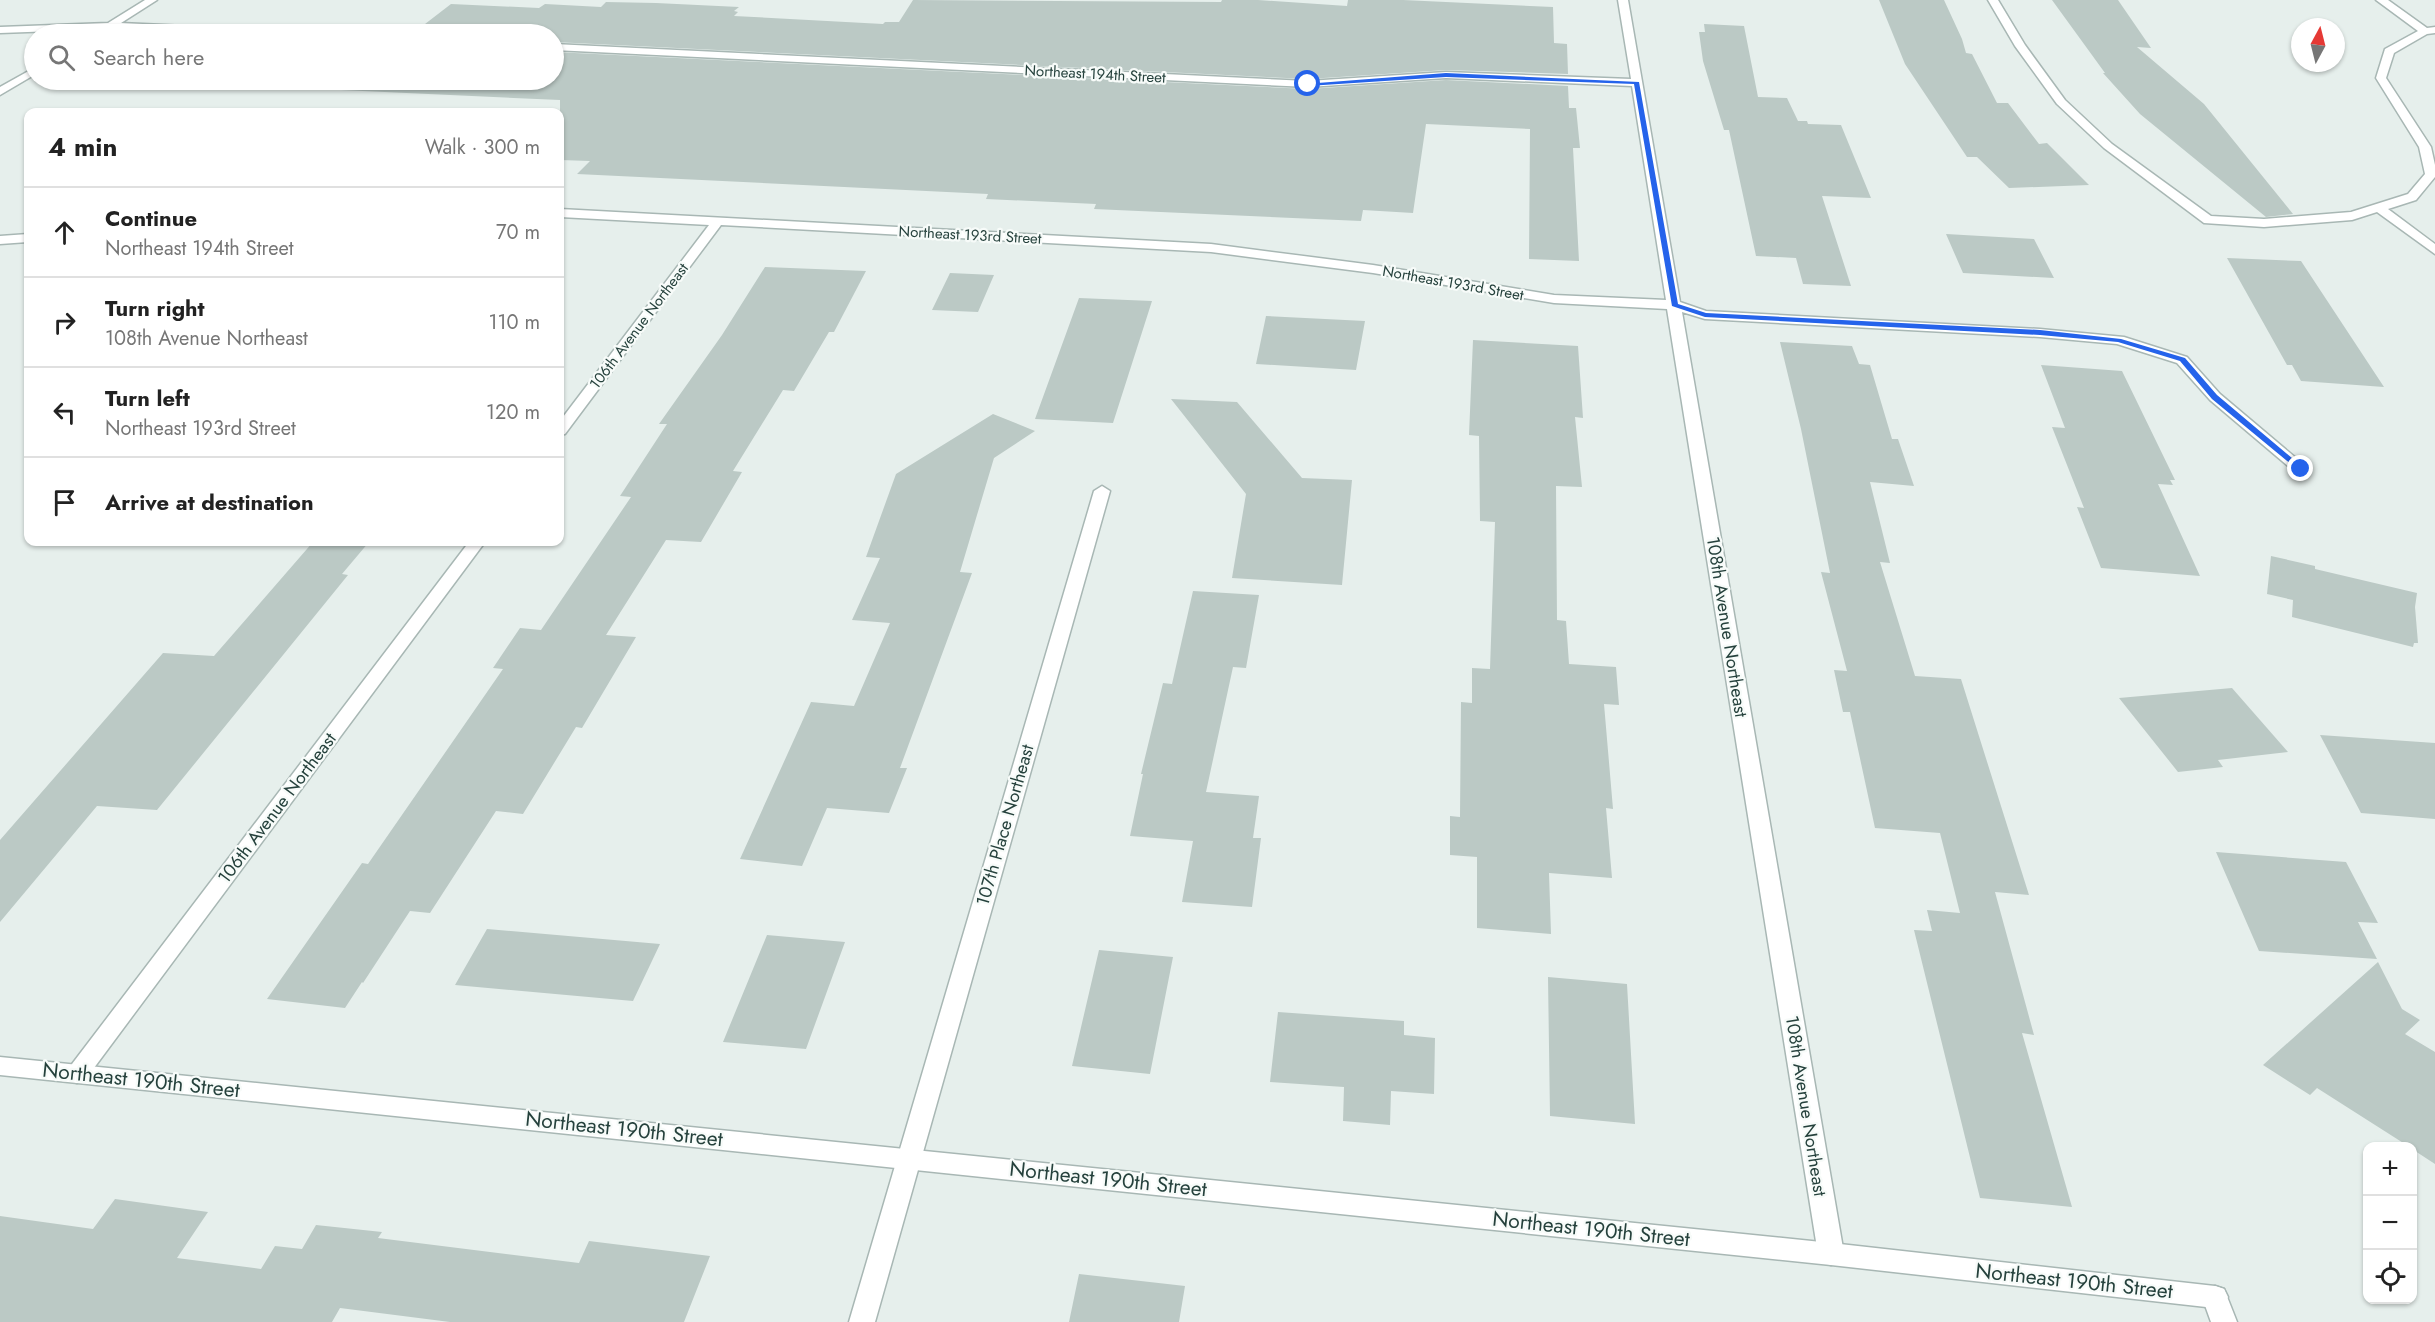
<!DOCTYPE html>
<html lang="en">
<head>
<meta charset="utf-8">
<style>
  :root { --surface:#fff; --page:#f6f6f6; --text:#222; --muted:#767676; --line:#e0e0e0 }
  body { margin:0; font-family:Jost,sans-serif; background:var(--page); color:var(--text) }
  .controls { position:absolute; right:18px; bottom:18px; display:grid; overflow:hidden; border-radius:12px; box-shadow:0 2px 4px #0004 }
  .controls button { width:54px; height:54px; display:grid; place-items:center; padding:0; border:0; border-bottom:2px solid var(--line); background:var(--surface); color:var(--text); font:30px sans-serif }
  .compass { position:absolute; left:2291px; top:18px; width:54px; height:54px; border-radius:50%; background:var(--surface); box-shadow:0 2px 4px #0004; rotate:7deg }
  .stop { position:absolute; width:18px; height:18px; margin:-14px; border:4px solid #2563eb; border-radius:50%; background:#fff }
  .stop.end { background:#2563eb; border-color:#fff; box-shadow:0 2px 6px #0008 }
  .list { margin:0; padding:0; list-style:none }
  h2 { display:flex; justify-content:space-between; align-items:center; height:78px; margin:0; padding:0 24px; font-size:26px }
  h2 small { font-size:20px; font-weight:400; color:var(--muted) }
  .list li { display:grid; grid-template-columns:39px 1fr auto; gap:18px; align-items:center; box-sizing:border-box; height:90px; padding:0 24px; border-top:2px solid var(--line) }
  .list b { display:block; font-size:22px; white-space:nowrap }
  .list p { margin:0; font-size:20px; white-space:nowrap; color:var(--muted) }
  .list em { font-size:20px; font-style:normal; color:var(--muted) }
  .icon { flex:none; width:33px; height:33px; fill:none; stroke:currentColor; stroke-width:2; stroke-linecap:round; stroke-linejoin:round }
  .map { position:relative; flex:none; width:2435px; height:1322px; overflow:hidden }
  .search { position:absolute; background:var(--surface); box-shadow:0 2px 4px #0004; left:24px; top:24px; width:540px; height:66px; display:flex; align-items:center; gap:15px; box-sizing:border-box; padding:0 21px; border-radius:33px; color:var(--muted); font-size:22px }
  .panel { position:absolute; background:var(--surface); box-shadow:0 2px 4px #0004; left:24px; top:108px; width:540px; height:438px; border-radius:12px }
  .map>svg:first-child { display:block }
  .building { fill:#bbc9c5 }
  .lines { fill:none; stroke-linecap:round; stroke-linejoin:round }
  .minor-casing { stroke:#a8b7b4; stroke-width:3 }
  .tertiary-casing { stroke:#a8b7b4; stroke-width:3 }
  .minor { fill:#fff; fill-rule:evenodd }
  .tertiary { fill:#fff; fill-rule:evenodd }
  .route { fill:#2563eb }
  .labels { text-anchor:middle; stroke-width:4.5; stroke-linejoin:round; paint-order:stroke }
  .far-street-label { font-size:15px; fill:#25413c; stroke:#f7fbf9 }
  .street-label { font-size:18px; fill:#25413c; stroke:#f7fbf9 }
  .near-street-label { font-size:21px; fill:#25413c; stroke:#f7fbf9 }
</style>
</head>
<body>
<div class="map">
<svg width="2435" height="1322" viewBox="0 0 2435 1322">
  <rect width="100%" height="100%" fill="#e6efec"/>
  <path class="building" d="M 913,0 L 1221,2 L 1222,0 L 1258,0 L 1347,6 L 1348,0 L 1403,0 L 1553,7 L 1554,43 L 1567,44 L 1568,74 L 1446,70 L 1308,79 L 554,42 L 554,34 L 412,34 L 451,4 L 539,8 L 545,4 L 601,7 L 606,2 L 656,3 L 739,7 L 734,11 L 738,12 L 734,16 L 883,24 L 885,22 L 899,22 Z
    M 1879,0 L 1944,0 L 1962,39 L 1966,53 L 1972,54 L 1997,103 L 2008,103 L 2039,144 L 2047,143 L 2089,185 L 2009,188 L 1977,157 L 1967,157 L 1905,64 Z
    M 2052,0 L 2118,0 L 2151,48 L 2137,47 L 2204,104 L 2293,214 L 2266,217 L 2140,114 L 2103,73 L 2105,73 Z
    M 1704,24 L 1744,26 L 1758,97 L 1787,98 L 1798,121 L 1807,121 L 1808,124 L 1841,125 L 1871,198 L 1822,196 L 1851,286 L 1803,284 L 1796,258 L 1756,256 L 1729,130 L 1724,130 L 1703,61 L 1699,32 L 1705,32 Z
    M 554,52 L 1308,89 L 1446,80 L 1568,86 L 1569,108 L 1576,108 L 1580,148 L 1573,148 L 1579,261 L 1529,259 L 1530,129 L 1426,124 L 1413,213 L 1363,210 L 1361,221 L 1094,209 L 1096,204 L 986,199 L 988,194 L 577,174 L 590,161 L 560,160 L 560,100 L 341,90 L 354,80 L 554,80 Z
    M 1946,234 L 2034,239 L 2054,278 L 1963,273 Z
    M 2227,258 L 2301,261 L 2384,387 L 2301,381 L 2292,365 L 2287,365 Z
    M 765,267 L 866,271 L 834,332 L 829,332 L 794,391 L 783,390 L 733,471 L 742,472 L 701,542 L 666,540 L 606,635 L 636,637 L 582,728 L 576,727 L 523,814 L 496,811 L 430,913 L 410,911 L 363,983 L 362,982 L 345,1008 L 267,999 L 362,863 L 368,864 L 503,669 L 493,668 L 520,628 L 541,630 L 631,497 L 620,496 L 667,424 L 659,424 L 722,335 Z
    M 950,273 L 994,275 L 978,312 L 932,310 Z
    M 1079,298 L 1152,301 L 1113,423 L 1035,419 Z
    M 1266,316 L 1365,321 L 1356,370 L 1256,364 Z
    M 1473,340 L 1578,346 L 1583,418 L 1575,417 L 1582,487 L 1556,486 L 1557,620 L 1566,621 L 1569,664 L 1616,667 L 1619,705 L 1604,704 L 1613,809 L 1606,808 L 1612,878 L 1549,873 L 1551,934 L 1477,928 L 1477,857 L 1450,855 L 1450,816 L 1460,817 L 1461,702 L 1472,703 L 1472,668 L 1490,669 L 1495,522 L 1480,521 L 1479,436 L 1469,435 Z
    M 1780,342 L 1852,346 L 1859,364 L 1870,365 L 1892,439 L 1898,439 L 1914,486 L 1870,482 L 1890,563 L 1880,562 L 1915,676 L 1961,679 L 2029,895 L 1995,892 L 2034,1035 L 2022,1033 L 2072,1207 L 1980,1198 L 1914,930 L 1932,931 L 1927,910 L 1960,913 L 1940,833 L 1875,828 L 1850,712 L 1843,712 L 1834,670 L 1847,671 L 1821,572 L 1830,573 L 1801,429 Z
    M 2041,365 L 2122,371 L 2175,480 L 2170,480 L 2173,485 L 2158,484 L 2200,576 L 2101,568 L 2077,507 L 2084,508 L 2052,427 L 2065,428 Z
    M 1171,399 L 1237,402 L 1302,478 L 1352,480 L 1342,585 L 1232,578 L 1246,494 Z
    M 993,414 L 1035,431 L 994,458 L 960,572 L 972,573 L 900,768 L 907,768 L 889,813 L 827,808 L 802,866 L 740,859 L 811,702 L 854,706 L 890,623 L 852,620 L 880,558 L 866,557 L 896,474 Z
    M 313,542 L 369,542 L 342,574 L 348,575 L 157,810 L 97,806 L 0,922 L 0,840 L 163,653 L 214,656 Z
    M 2271,556 L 2315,566 L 2315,569 L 2417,593 L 2415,607 L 2418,643 L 2414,643 L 2413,647 L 2292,617 L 2293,600 L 2267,594 Z
    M 1193,591 L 1259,595 L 1246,668 L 1233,667 L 1206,792 L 1259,796 L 1253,838 L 1261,838 L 1252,907 L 1182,902 L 1193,841 L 1130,836 L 1143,774 L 1141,774 L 1163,683 L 1172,684 Z
    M 2232,688 L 2288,752 L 2218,760 L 2223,767 L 2178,772 L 2119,698 Z
    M 2320,735 L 2435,743 L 2435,819 L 2361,813 Z
    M 2216,852 L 2346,862 L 2378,923 L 2358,922 L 2377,959 L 2259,951 Z
    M 487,929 L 660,944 L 633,1001 L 455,985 Z
    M 767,935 L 845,942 L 806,1049 L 723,1042 Z
    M 1099,950 L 1173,957 L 1150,1074 L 1072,1066 Z
    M 2378,962 L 2402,1009 L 2420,1020 L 2405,1034 L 2435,1052 L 2435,1164 L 2412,1149 L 2412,1146 L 2408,1146 L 2317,1088 L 2310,1095 L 2263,1065 Z
    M 1548,977 L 1627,984 L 1635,1124 L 1550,1116 Z
    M 1278,1012 L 1404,1021 L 1404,1035 L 1435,1038 L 1434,1094 L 1391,1091 L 1390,1125 L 1343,1121 L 1344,1087 L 1270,1082 Z
    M 115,1199 L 208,1212 L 177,1258 L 261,1269 L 275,1246 L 302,1249 L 316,1225 L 382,1232 L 378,1238 L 579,1263 L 589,1241 L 710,1256 L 684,1322 L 450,1322 L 340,1308 L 332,1322 L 0,1322 L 0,1216 L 93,1229 Z
    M 1079,1274 L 1185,1286 L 1179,1322 L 1069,1322 Z"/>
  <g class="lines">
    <defs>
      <path id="minor" d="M 145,0 L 157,0 L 121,23 L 291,31 L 296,34 L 232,34 L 110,29 L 0,33 L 0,27 L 108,23 Z
        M 1618,0 L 1628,0 L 1680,302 L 1706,311 L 2040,329 L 2124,337 L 2187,357 L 2220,394 L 2309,469 L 2307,472 L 2295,472 L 2210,400 L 2177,363 L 2117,344 L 2040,337 L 1705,319 L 1682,312 L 1844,1254 L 1840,1262 L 1831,1265 L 1822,1262 L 1818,1254 L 1667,309 L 1554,303 L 1373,273 L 1211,252 L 721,225 L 565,434 L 560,435 L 560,421 L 709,225 L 560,217 L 560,209 L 1211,244 L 1373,265 L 1554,295 L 1666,300 L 1632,86 L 1446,78 L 1308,87 L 554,50 L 554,44 L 1308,81 L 1446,72 L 1631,79 Z
        M 1988,0 L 1998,0 L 2025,45 L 2065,100 L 2112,144 L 2211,216 L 2264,219 L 2351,212 L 2408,194 L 2425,174 L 2419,147 L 2376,78 L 2385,49 L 2418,31 L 2376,0 L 2388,0 L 2427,28 L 2435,27 L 2435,33 L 2427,34 L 2394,53 L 2386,78 L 2431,147 L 2435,165 L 2435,177 L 2416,200 L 2388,209 L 2435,244 L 2435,254 L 2377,212 L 2352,220 L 2264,227 L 2204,223 L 2104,148 L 2057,104 L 2015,46 Z
        M 34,68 L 34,75 L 0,95 L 0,87 Z
        M 28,234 L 28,242 L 0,244 L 0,236 Z
        M 1102,486 L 1110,491 L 875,1322 L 849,1322 L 1094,491 Z
        M 469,542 L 485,542 L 85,1080 L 77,1083 L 69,1080 L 66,1074 L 69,1068 Z
        M 2215,1286 L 2224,1289 L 2237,1322 L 2211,1322 L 2202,1297 L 2206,1289 Z"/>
      <path id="tertiary" d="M 0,1057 L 1831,1243 L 2215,1286 L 2224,1289 L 2228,1297 L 2224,1305 L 2215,1308 L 1831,1265 L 0,1075 Z"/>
    </defs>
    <use href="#minor" class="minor-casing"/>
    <use href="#tertiary" class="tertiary-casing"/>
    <use href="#minor" class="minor"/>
    <use href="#tertiary" class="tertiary"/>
  </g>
  <path class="route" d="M 1446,73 L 1639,82 L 1678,304 L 1706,313 L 2040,330 L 2121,339 L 2185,358 L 2217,395 L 2305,469 L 2298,470 L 2212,399 L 2180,361 L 2118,342 L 2040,335 L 1705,317 L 1672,306 L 1634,84 L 1446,77 L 1308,86 L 1305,84 Z"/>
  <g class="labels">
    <g class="far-street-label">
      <text transform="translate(1095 74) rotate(3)" y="5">Northeast 194th Street</text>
      <text transform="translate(970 235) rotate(3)" y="5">Northeast 193rd Street</text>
      <text transform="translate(1453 283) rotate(10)" y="5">Northeast 193rd Street</text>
      <text transform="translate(639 326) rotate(-53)" y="5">106th Avenue Northeast</text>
    </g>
    <g class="street-label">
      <text transform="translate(1727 627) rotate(81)" y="6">108th Avenue Northeast</text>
      <text transform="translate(277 808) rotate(-53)" y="6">106th Avenue Northeast</text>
      <text transform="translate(1005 825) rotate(-74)" y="6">107th Place Northeast</text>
      <text transform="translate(1806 1106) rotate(81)" y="6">108th Avenue Northeast</text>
    </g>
    <g class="near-street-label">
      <text transform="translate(141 1080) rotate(6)" y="7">Northeast 190th Street</text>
      <text transform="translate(624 1129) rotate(6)" y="7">Northeast 190th Street</text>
      <text transform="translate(1108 1179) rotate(6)" y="7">Northeast 190th Street</text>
      <text transform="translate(1591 1229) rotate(6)" y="7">Northeast 190th Street</text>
      <text transform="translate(2074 1281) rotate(6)" y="7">Northeast 190th Street</text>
    </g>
  </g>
</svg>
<div class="controls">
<button>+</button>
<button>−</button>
<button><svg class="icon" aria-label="locate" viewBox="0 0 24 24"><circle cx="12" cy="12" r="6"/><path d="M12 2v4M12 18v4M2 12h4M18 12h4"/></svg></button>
</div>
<svg class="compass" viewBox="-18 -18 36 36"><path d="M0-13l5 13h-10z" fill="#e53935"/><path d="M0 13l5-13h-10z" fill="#767676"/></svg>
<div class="stop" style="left:1308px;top:84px"></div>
<div class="stop end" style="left:2301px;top:469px"></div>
<div class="search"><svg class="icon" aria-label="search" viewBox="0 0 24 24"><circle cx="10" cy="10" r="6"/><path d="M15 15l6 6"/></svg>Search here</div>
<section class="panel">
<h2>4 min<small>Walk · 300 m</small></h2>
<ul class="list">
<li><svg class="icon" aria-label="ahead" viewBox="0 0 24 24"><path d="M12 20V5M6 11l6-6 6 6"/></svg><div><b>Continue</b><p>Northeast 194th Street</p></div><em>70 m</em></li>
<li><svg class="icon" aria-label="right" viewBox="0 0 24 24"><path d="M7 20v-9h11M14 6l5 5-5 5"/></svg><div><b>Turn right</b><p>108th Avenue Northeast</p></div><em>110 m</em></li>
<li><svg class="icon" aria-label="left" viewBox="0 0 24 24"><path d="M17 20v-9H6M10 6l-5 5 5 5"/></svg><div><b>Turn left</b><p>Northeast 193rd Street</p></div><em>120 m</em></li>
<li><svg class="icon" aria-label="arrive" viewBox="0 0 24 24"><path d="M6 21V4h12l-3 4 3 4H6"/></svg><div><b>Arrive at destination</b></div></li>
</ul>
</section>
</div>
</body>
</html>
